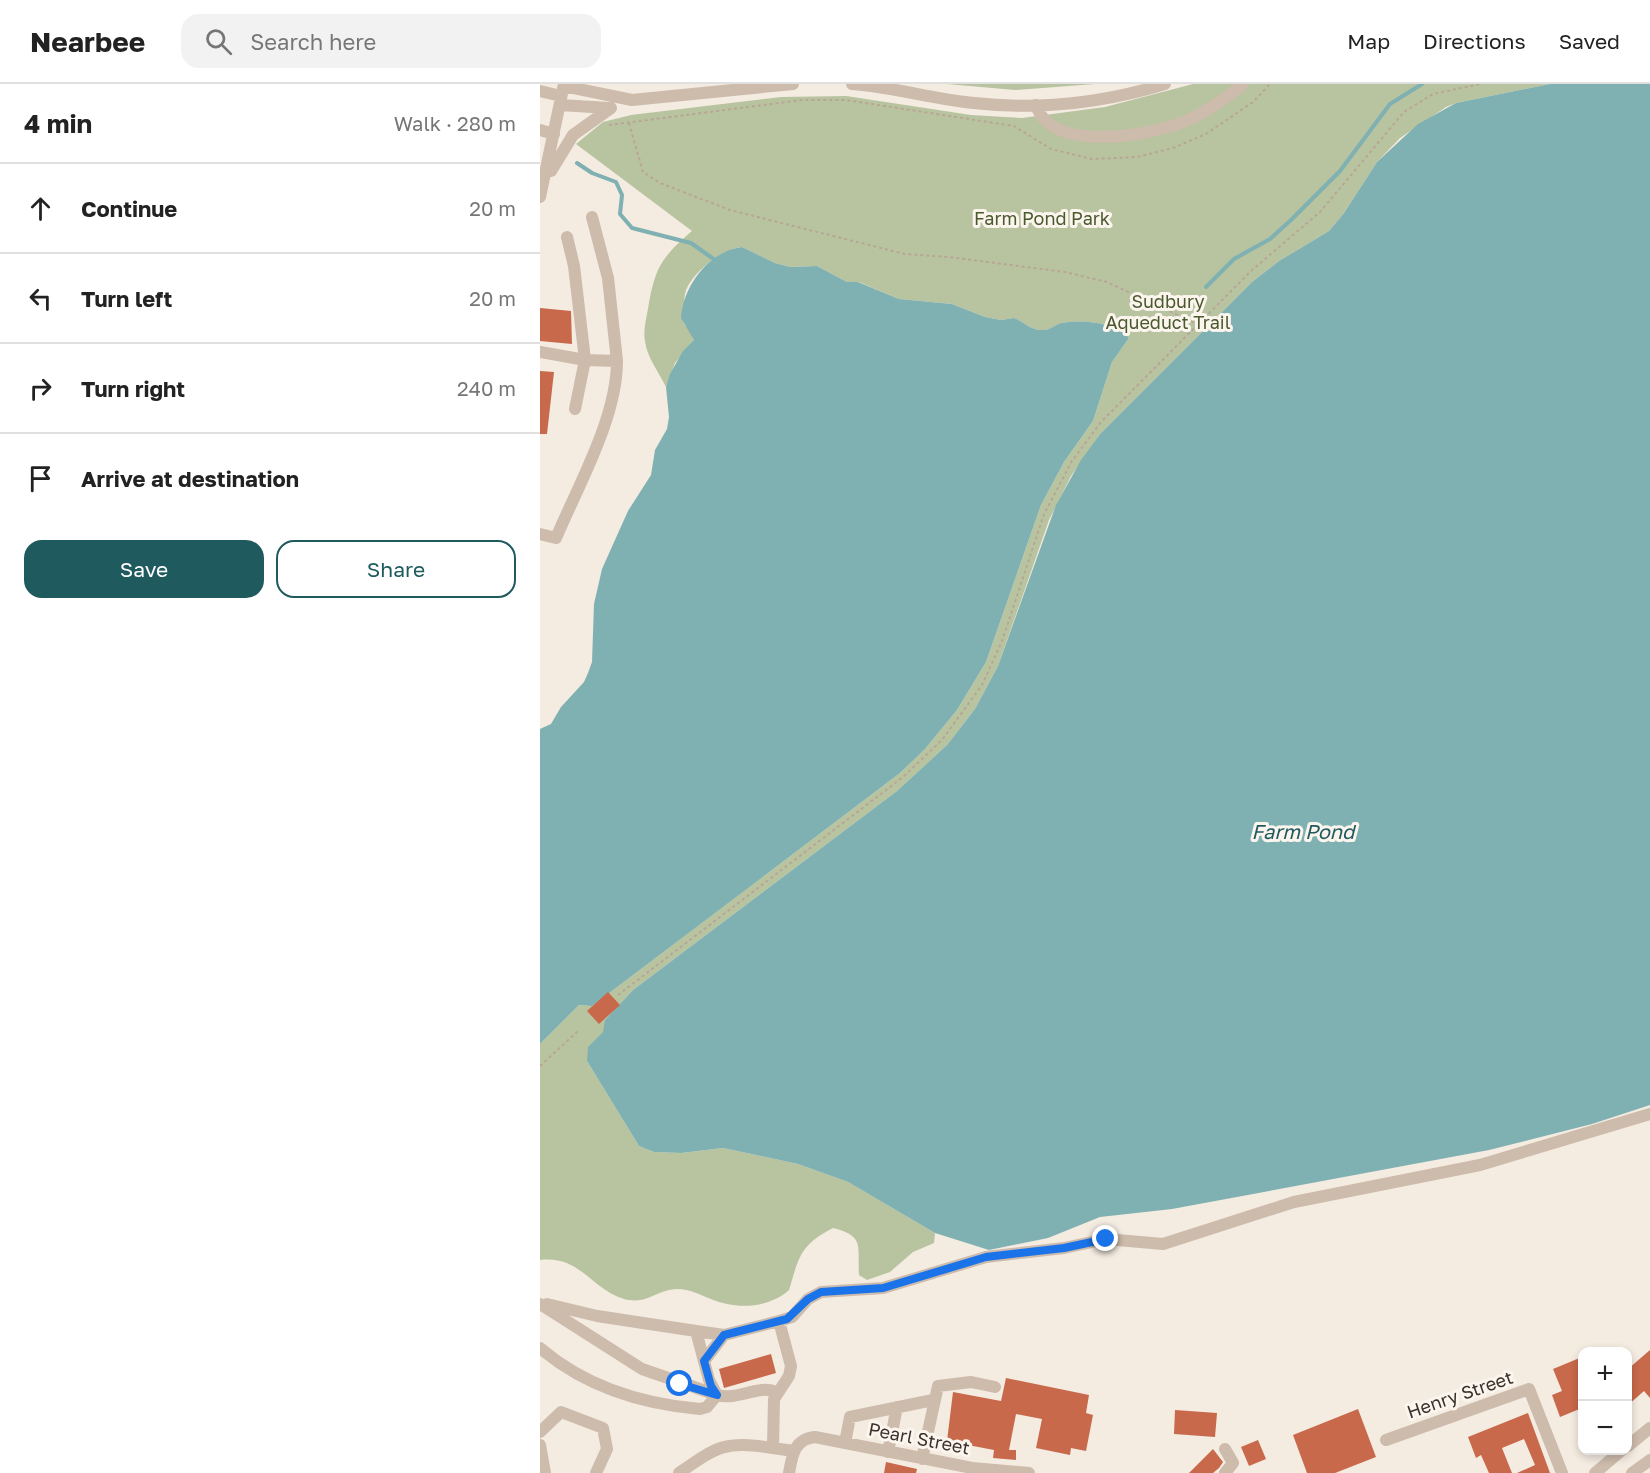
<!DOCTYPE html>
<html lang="en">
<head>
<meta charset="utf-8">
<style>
  :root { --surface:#fff; --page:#f2f2f2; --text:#222; --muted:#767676; --line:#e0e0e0; --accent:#1f5a5e }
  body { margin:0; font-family:"Golos Text",sans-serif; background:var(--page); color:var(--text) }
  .controls { position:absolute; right:18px; bottom:18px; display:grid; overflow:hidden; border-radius:12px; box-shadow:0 3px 9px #0003 }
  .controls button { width:54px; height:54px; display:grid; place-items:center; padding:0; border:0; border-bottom:2px solid var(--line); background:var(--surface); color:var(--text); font:30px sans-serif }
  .stop { position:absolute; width:18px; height:18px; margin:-14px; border:4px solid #1a73e8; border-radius:50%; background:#fff }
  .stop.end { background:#1a73e8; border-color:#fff; box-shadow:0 2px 6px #0008 }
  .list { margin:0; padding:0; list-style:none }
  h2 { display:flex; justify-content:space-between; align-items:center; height:78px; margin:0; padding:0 24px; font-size:26px }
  h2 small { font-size:20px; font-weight:400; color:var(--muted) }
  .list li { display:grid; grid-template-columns:39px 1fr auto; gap:18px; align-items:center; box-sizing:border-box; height:90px; padding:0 24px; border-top:2px solid var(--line) }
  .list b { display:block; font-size:22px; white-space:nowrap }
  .list em { font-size:20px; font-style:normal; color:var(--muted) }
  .actions { display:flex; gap:12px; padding:18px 24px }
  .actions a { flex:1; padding:14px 0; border:2px solid var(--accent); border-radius:18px; text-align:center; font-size:21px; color:var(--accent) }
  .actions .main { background:var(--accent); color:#fff }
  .icon { flex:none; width:33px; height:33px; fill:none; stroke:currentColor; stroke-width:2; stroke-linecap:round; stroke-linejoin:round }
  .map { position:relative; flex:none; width:1110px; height:1389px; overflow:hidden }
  header { display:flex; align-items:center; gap:36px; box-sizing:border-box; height:84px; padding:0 30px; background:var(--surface); border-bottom:2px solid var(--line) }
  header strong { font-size:28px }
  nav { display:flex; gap:33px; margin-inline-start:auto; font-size:21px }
  .search { width:420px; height:54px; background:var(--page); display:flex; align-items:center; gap:15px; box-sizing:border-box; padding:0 21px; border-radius:18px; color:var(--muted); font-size:22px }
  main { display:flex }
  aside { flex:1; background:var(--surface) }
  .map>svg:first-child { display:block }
  .green { fill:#b8c4a0 }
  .water { fill:#7fb0b2 }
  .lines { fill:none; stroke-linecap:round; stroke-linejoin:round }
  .stream { stroke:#7fb0b2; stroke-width:4 }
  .building { fill:#c8694b }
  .path { stroke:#b9a596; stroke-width:2; stroke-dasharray:3 3; stroke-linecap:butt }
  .minor { stroke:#cdbbac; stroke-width:12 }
  .route { stroke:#1a73e8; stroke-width:8 }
  .labels { text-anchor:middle; stroke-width:6; stroke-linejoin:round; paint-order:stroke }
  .park-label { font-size:18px; fill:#4a5a2e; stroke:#fbf5ee }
  .street-label { font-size:18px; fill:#3b302b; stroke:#fbf5ee }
  .water-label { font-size:20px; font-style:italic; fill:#1f5a5e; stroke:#fbf5ee }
</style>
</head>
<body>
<header>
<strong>Nearbee</strong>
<div class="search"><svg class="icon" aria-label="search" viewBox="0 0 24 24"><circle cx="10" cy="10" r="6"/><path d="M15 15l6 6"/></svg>Search here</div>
<nav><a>Map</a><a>Directions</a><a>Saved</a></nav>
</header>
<main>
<aside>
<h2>4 min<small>Walk · 280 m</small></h2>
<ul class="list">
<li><svg class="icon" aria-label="ahead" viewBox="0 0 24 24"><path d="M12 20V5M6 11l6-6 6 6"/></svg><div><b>Continue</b></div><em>20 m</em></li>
<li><svg class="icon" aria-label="left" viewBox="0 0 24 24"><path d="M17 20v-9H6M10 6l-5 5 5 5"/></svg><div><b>Turn left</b></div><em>20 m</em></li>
<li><svg class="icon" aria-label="right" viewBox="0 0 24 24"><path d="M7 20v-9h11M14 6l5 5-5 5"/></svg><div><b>Turn right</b></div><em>240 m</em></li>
<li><svg class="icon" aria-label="arrive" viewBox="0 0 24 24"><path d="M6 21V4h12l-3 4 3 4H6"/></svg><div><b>Arrive at destination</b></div></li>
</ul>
<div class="actions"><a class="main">Save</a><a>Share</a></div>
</aside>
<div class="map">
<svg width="1110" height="1389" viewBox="0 0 1110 1389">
  <rect width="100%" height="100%" fill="#f4ebe1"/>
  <path class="green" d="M 407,0 L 555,0 L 475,6 Z
    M 653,0 L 1010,0 L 916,19 L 906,23 L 860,54 L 837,78 L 804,129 L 789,147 L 739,177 L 712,198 L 561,349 L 531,392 L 509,436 L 458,582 L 435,625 L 407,661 L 357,707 L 93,906 L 65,936 L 65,945 L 47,977 L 99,1062 L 114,1068 L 141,1069 L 183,1064 L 258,1080 L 308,1098 L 395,1149 L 394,1159 L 373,1168 L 350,1188 L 327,1196 L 319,1191 C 317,1163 326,1152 293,1144 C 260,1161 259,1173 249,1206 C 229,1224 196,1226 171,1215 C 160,1211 150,1205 137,1205 C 115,1206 108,1221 84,1215 C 51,1205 40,1171 0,1176 L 0,960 L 39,921 L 52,922 L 85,897 L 360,689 L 385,665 L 417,626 L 446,578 L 501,421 L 524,378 L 553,337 L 572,278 L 589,254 C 577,238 539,235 521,239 C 515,241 511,246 504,246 C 490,247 485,238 474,234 L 461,236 L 445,233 L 412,220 L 359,215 L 319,198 L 307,198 L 277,182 L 250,183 L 235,179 L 202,163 C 182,165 154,187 146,206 C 143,215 144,230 144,240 L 151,247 L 154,256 L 135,279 L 126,303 C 119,288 107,274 105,257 C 103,247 106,235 108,225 C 115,183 121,174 152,147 L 36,60 L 63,38 L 91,31 L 241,13 L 306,12 L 431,31 L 482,34 L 565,23 Z"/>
  <path class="water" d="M 1010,0 L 1110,0 L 1110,1021 L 1052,1040 L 949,1066 L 632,1125 L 560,1133 L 508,1154 L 449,1166 L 395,1149 L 308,1098 L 258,1080 L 183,1064 L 141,1069 L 114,1068 L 99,1062 L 47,977 L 48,963 L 63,948 L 65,936 L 93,906 L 357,707 L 407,661 L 435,625 L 458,582 L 516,421 L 541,376 L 561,349 L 712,198 L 739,177 L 789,147 L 804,129 L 837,78 L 878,40 L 916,19 Z
    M 202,163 L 235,179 L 250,183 L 277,182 L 307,198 L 318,198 L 359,215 L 412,220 L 445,233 L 461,236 L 474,234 C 485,238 490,247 504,246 C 510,246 515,241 521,239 C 539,235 577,238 589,254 L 572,278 L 553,337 L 524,378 L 501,421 L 446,578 L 417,626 L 385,665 L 360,689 L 52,922 L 39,921 L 0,960 L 0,645 L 11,640 L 21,623 L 44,598 L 48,589 L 52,578 L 54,520 L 62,485 L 88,427 L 111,391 L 115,366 L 127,345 L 129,333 L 126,303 L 130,290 L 143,267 L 154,256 L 141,234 C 143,202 169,167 202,163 Z"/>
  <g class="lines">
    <path class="stream" d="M 37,79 L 52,89 L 76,98 L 82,111 L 80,130 L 92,144 L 151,159 L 175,176
      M 666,203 L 694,175 L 730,155 L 751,136 L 800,87 L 850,20 L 882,0"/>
  </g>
  <path class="building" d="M 0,224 L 31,227 L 32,260 L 0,257 Z
    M 0,287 L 14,288 L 7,350 L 0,350 Z
    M 68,908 L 80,921 L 59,940 L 47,927 Z
    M 1110,1266 L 1110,1314 L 1104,1307 L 1088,1321 L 1088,1285 Z
    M 231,1270 L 236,1289 L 184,1304 L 179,1285 Z
    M 1042,1273 L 1042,1324 L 1020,1333 L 1012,1311 L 1022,1307 L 1013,1285 Z
    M 466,1294 L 549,1311 L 546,1329 L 553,1331 L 546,1367 L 531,1364 L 530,1371 L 496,1364 L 502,1335 L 476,1330 L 469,1366 L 476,1366 L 476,1376 L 453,1374 L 454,1366 L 407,1357 L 413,1308 L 461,1317 Z
    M 818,1325 L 836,1373 L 795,1389 L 767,1389 L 753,1351 Z
    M 635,1326 L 677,1329 L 675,1353 L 634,1350 Z
    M 988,1329 L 1010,1389 L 977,1389 L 995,1381 L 984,1355 L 962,1364 L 972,1389 L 949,1389 L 941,1371 L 936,1374 L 928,1353 Z
    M 718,1356 L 726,1375 L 709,1382 L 701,1363 Z
    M 673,1365 L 683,1378 L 679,1384 L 673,1389 L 649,1389 Z
    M 346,1378 L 377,1385 L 376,1389 L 344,1389 Z"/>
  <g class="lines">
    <path class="path" d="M 89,39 L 103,88 L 120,99 L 190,126 L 365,170 L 409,173 L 525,188 L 567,198 L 657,240
      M 69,41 L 262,16 L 306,16 L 474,42 L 511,65 L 552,75 L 597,73 L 633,64 L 666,50 L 713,18 L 730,0
      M 78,911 L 363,693 L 402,656 L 442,601 L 462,557 L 504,430 L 532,377 L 561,338 L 711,187 L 780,128 L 864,28 L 893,10 L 940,0
      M 0,982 L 38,947"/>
    <path class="minor" d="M 312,0 C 353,3 393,15 434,19 C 498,26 563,19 625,0
      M 24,2 L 92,16 L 253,0
      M 0,7 L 21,12
      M 20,21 L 69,24
      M 496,21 C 512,71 613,51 648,36 C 668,27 686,14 703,0
      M 0,46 L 14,50
      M 11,87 L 33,51 L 71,24
      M 0,113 L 24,0
      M 0,268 L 45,276 L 34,182 L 27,153
      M 35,325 L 45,276 L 77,277 L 68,194 L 52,133
      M 0,450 L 16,454 C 38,402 77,334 77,277
      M 0,1220 L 102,1285 L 177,1311 L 167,1323 L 160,1325 C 101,1320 46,1303 0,1264
      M 7,1220 L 57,1232 L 156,1247
      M 239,1237 L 252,1233 L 268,1215 L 281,1208 L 343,1204 L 446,1173 L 524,1164 L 566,1155 L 623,1160 L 754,1118 L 940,1081 L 1110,1030
      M 164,1277 L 184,1251
      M 237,1308 C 218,1300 198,1317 177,1311 L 169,1296 L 156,1247 L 184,1251 L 239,1237 L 251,1282 L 249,1292 L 234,1315 L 233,1364 L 254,1367
      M 0,1348 L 21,1328 L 63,1344 L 67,1365 L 56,1389
      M 846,1356 L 989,1305 L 1022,1389
      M 305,1359 L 310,1333 L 393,1316
      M 0,1361 L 5,1389
      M 1088,1362 L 1110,1344
      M 685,1365 L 693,1379 L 685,1389
      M 348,1368 L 357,1323
      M 382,1375 L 398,1302 L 431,1298 L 455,1303
      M 139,1389 C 179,1361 185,1357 233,1364
      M 249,1389 C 252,1372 254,1355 275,1353 L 432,1384 L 489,1389
      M 1055,1389 L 1082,1366
      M 1092,1389 L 1110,1376"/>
  </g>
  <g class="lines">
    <path class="route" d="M 140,1300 L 177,1311 L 171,1302 L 164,1277 L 184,1251 L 247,1235 L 268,1215 L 281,1208 L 343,1204 L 446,1173 L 524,1164 L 566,1155"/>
  </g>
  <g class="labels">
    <g class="park-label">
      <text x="502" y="141">Farm Pond Park</text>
      <text x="628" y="224">Sudbury<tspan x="628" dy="21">Aqueduct Trail</tspan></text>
    </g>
    <g class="street-label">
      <text transform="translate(920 1311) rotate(-19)" y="6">Henry Street</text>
      <text transform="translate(379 1355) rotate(11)" y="6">Pearl Street</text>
    </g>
    <g class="water-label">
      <text x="763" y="755">Farm Pond</text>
    </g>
  </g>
</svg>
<div class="controls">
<button>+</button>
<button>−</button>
</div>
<div class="stop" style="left:140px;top:1300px"></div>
<div class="stop end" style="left:566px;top:1155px"></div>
</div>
</main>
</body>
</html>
